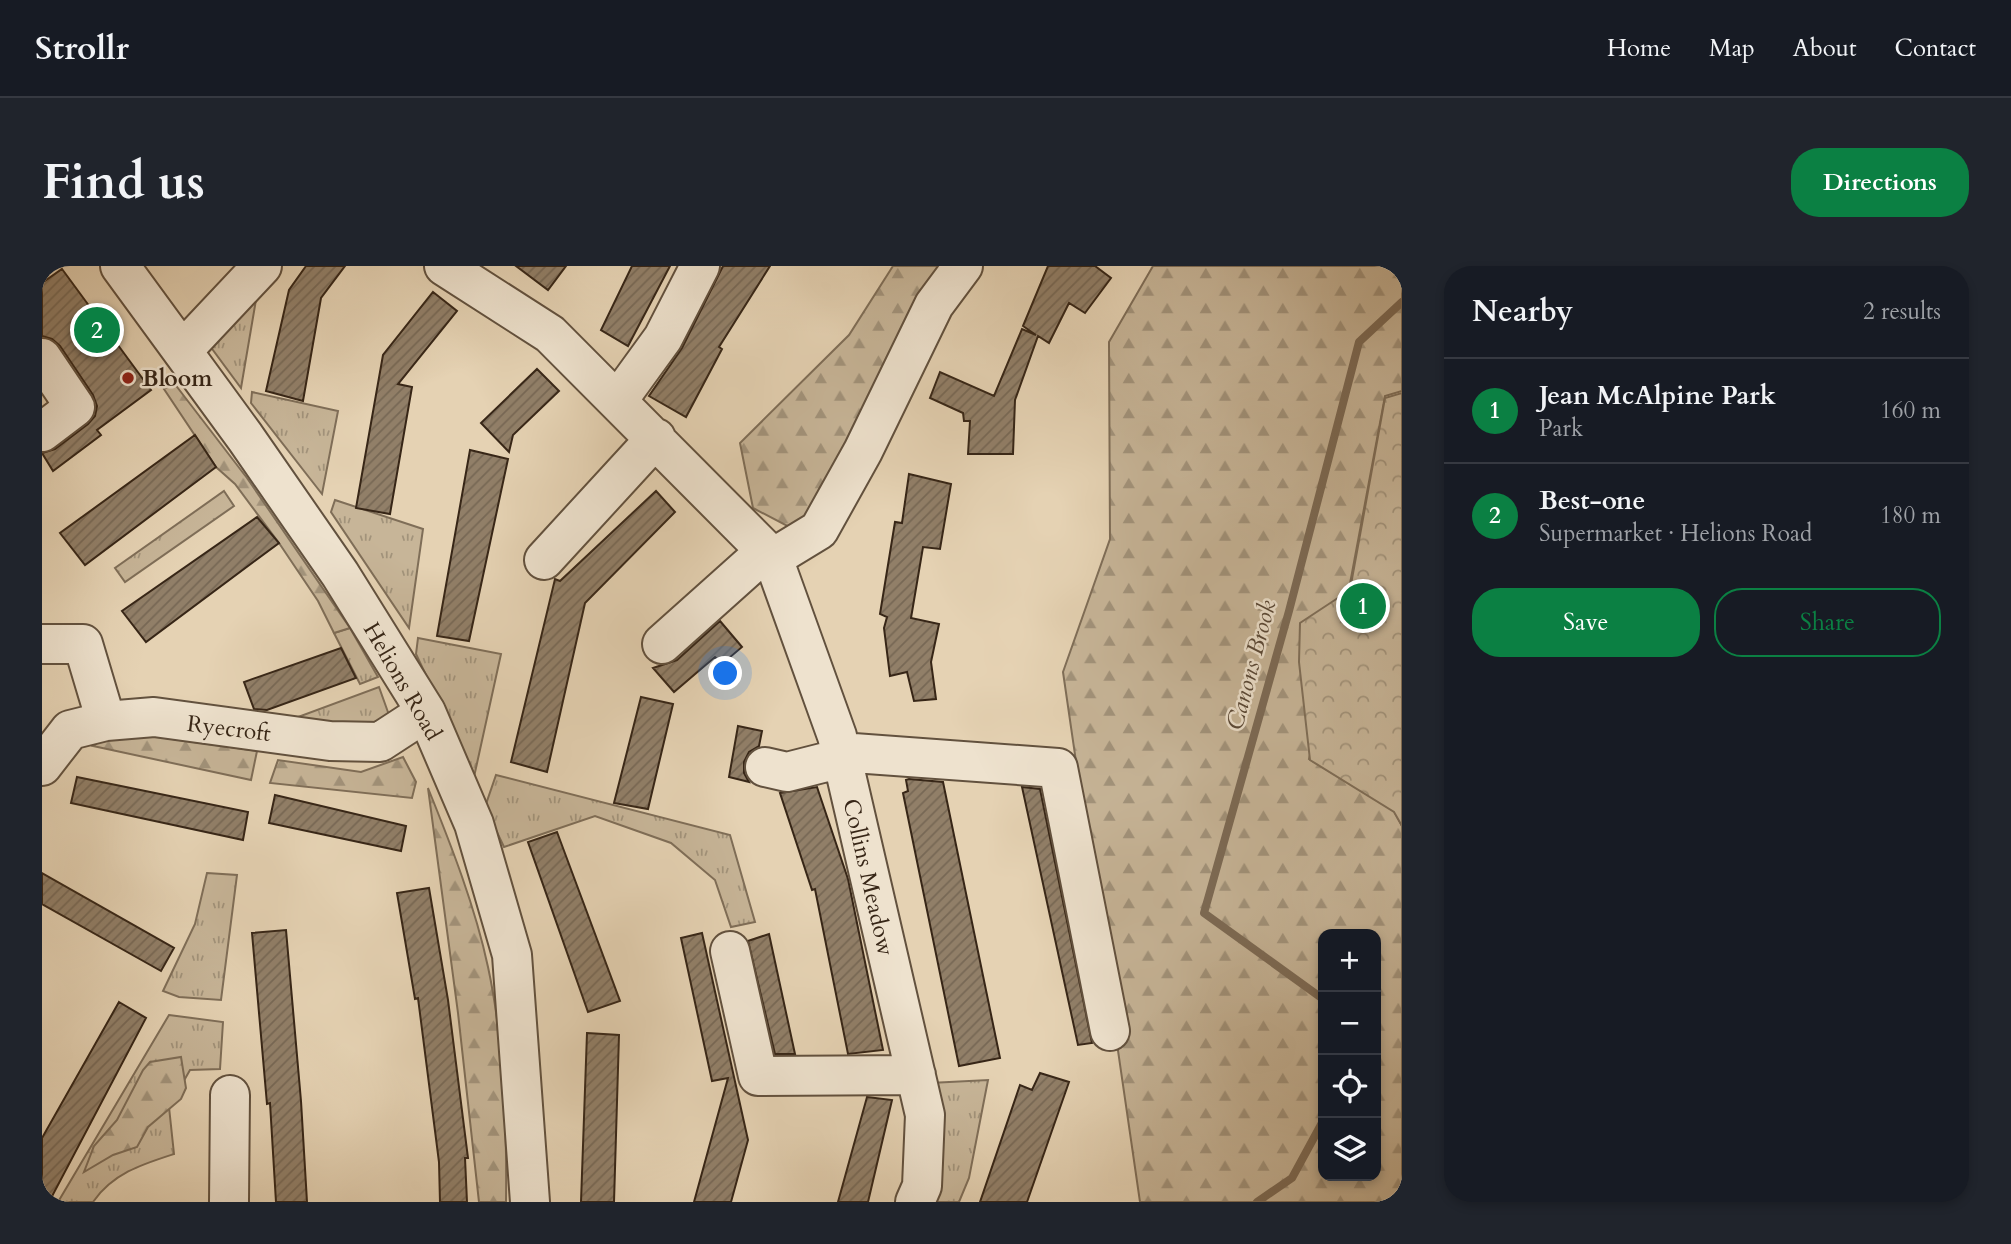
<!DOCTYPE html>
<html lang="en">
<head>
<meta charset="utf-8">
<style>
  :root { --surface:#171b24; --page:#20242c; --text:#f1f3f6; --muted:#9ea1a6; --line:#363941; --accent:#0b8043 }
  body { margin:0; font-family:Cardo,serif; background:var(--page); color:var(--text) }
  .controls { position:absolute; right:21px; bottom:21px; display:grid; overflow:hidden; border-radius:14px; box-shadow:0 4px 10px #0003 }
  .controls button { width:63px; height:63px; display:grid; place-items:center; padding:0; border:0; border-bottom:2px solid var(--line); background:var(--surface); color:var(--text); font:35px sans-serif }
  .you { position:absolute; left:684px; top:408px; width:24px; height:24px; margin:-18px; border:5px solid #fff; border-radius:50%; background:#1a73e8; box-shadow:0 0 0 10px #1a73e833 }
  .badge { display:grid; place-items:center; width:46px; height:46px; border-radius:50%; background:var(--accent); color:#fff; font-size:23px; font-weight:700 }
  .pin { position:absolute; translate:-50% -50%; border:4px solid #fff; box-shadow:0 2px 7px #0006 }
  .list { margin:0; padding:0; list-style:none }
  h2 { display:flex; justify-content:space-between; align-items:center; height:91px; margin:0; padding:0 28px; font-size:30px }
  h2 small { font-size:23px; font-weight:400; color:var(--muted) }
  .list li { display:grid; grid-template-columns:46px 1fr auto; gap:21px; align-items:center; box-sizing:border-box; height:105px; padding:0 28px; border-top:2px solid var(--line) }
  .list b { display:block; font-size:26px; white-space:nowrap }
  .list p { margin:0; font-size:23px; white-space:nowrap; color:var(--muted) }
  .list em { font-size:23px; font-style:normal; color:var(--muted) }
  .actions { display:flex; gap:14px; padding:21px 28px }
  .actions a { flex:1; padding:16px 0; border:2px solid var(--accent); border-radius:28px; text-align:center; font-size:24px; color:var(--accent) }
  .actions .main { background:var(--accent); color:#fff }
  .icon { flex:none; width:38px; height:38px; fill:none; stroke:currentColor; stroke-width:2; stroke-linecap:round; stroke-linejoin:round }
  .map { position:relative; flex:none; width:1360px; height:936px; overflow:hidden; border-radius:28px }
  header { display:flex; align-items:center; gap:42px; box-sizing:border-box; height:98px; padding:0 35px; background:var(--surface); border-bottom:2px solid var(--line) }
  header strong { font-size:33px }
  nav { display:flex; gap:38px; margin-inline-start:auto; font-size:24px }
  .intro { display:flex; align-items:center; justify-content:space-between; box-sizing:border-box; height:168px; padding:0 42px }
  h1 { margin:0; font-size:49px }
  .button { padding:18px 32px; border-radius:28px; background:var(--accent); color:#fff; font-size:24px; font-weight:700 }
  main { display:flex; gap:42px; padding:0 42px }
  aside { flex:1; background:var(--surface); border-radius:28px; box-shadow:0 4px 10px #0003 }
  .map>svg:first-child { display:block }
  .grass { fill:url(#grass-tufts); stroke:#7f6e58; stroke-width:2 }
  .forest { fill:url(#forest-firs); stroke:#7f6e58; stroke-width:2; fill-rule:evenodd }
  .park { fill:url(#park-crowns); stroke:#7f6e58; stroke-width:2 }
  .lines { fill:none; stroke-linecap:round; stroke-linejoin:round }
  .stream { stroke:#7c6a55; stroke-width:8 }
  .building { fill:url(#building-hatch); stroke:#372617; stroke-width:2 }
  .minor-casing { stroke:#62513e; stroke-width:42 }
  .minor { stroke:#eee2ce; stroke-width:38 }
  .poi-dot { fill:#8f2418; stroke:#eee2ce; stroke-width:2.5 }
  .labels { text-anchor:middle; stroke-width:5; stroke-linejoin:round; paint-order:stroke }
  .poi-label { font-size:23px; font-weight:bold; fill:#372617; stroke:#eee2ce; text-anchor:start }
  .street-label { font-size:23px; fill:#372617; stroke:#eee2ce }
  .water-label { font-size:24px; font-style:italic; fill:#5a4836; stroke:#eee2ce }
</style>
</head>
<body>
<header>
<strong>Strollr</strong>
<nav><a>Home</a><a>Map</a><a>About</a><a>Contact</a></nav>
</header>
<div class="intro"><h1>Find us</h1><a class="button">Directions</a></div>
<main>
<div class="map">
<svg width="1360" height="936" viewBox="0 0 1360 936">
  <defs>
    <pattern id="grass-tufts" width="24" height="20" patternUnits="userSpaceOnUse" patternTransform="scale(1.75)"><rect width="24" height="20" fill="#c7b598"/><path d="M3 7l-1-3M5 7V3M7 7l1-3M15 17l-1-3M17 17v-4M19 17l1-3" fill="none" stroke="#a2937b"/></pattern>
    <pattern id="forest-firs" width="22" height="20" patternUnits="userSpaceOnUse" patternTransform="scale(1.75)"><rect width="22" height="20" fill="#c7b598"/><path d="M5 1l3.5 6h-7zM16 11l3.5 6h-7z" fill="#a2937b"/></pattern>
    <pattern id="park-crowns" width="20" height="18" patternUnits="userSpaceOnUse" patternTransform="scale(1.75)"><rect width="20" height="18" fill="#c7b598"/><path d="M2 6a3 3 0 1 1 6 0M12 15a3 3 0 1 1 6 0" fill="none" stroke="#a2937b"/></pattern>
    <pattern id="building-hatch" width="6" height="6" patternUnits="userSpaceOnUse" patternTransform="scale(1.75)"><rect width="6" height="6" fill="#917f68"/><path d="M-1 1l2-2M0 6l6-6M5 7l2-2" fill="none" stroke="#776855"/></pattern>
  </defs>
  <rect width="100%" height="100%" fill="#e5d2b3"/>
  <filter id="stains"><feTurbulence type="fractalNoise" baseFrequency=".00286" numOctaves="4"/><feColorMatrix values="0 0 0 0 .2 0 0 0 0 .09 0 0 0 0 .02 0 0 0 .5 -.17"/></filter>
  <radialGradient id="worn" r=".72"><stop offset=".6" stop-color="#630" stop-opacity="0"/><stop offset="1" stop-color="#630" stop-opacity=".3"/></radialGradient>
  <path class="grass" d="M 216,22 L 199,122 L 168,80 Z
    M 210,126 L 296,145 L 280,228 L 209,137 Z
    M 182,225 L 192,240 L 83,316 L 73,302 Z
    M 293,234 L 381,263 L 367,362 L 289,246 Z
    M 308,362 L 336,411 L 318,418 L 292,367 Z
    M 376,372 L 459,388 L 432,511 L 374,388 Z
    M 337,421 L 347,449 L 326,462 L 252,464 L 256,451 Z
    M 454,509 L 688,569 L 713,656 L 689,661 L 673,614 L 629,577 L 553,550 L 462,581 L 443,541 Z
    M 165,607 L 195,609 L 179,734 L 137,731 L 121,725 L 153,658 Z
    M 127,749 L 181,756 L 178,803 L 148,804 L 127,841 L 132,888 C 101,898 71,907 51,936 L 16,936 Z
    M 946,814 L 927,912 L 917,936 L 880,936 L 888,817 Z"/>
  <path class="forest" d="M 851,0 L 902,0 L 817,179 L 753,264 L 711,242 L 698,177 L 807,69 Z
    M 1111,0 L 1360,0 L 1360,125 L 1343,130 L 1307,323 L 1267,493 L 1352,545 L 1360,560 L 1360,936 L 1098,936 L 1021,406 L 1068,273 L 1067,76 ZM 1281,668 L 1334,668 L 1334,910 L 1281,910 Z
    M 132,117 L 205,212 L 308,362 L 292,367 L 276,335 L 237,277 L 193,218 L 174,201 L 122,123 Z
    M 73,465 L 215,485 L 209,514 L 51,480 Z
    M 361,491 L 374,516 L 370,532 L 228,517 L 236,494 L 319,506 Z
    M 386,522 C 409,579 433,640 446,701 C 462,775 465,860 464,936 L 437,936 L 416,747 Z
    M 139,791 L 144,822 L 139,833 L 106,861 L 95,881 L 71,889 L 42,906 L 52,880 L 75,854 L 101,804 L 108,796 Z"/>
  <path class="park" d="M 1360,127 L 1360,560 L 1352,546 L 1268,494 L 1257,396 L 1258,357 L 1308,324 L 1343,132 Z"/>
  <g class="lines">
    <path class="stream" d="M 1281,733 L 1162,647 L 1247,345 L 1317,76 L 1360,36
      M 1215,936 L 1250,912 L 1281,855"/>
  </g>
  <path class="building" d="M 264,0 L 303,0 L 279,32 L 261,135 L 224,125 L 247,24 Z
    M 474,0 L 524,0 L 506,24 Z
    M 590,0 L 628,0 L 586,80 L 559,64 Z
    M 681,0 L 728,0 L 677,81 L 680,83 L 644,151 L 607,130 L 640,82 Z
    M 1006,0 L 1053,0 L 1069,12 L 1043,47 L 1027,37 L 1007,77 L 996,70 L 973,134 L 971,188 L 926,188 L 928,155 L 922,155 L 921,147 L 888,132 L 898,106 L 952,130 L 980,63 L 994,69 L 981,60 Z
    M 20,3 L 109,124 L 55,164 L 59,169 L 11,205 L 0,187 L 13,183 L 46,158 L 53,150 L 55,140 L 51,129 L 18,80 L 10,73 L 0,70 L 0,17 Z
    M 391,26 L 415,45 L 356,118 L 370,121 L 348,248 L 314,242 L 341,89 Z
    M 495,103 L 517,125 L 471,169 L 467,186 L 439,157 Z
    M 153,169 L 174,201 L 43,299 L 18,267 Z
    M 428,184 L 466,193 L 427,375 L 395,370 Z
    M 867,208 L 909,218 L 898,283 L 881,281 L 869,352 L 897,358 L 889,396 L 894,433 L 872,435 L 865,406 L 848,410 L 842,362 L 845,351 L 838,348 L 853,256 L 860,257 Z
    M 614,225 L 633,246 L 543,337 L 505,506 L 469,496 L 513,313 L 518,315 Z
    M 215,251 L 237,277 L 104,376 L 80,345 Z
    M 678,355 L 700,381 L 680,398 L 673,391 L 632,426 L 611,402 L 635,394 Z
    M 299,382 L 314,412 L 225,444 L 212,443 L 202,416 Z
    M 599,431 L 631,438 L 606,543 L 572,537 Z
    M 696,460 L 720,465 L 717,480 L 707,486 L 702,496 L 702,507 L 707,516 L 687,511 Z
    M 35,511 L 206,546 L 201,574 L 29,537 Z
    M 867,513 L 901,516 L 958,792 L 917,800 L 861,527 L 866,525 L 864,514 Z
    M 775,521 L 806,613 L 841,784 L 806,788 L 773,623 L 770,624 L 738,527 Z
    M 980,521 L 998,523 L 1050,777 L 1036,779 Z
    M 233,529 L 364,560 L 359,585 L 227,557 Z
    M 515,566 L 578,735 L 546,746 L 486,576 Z
    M 0,607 L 132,682 L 119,705 L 0,638 Z
    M 387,622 L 406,734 L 426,892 L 423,892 L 425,936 L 398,936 L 397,896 L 376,732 L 373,733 L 355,627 Z
    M 244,664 L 259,835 L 265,936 L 234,936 L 228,837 L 225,838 L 210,667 Z
    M 660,667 L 706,874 L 689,936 L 652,936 L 686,812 L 670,815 L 639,672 Z
    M 727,668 L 753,788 L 733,788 L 706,675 Z
    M 77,736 L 104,752 L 7,936 L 0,936 L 0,872 Z
    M 545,767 L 577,769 L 572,936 L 539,936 Z
    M 998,807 L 1027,816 L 985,936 L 938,936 L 978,819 L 990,824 Z
    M 825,831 L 850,834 L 826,936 L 796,936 Z"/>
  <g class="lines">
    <defs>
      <path id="minor" d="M 78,0 L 203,171 L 298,308 L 384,446 L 432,558 L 470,689 L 488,936
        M 402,0 L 508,68 L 731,292 L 795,470 L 883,849 L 880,920 L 873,936
        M 141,84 L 220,0
        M 0,92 L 33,141 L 0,166
        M 576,134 L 621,72 L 658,0
        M 731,292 L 777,264 L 821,185 L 892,39 L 921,0
        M 502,294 L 614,172
        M 0,378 L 41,378 L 64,455
        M 620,378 L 724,285
        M 798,486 L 1016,502 L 1068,765
        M 0,500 L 28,464 L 64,455 L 112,451 L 288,475 L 338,476 L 384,446
        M 723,501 L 745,506 L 800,492
        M 688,685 L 716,810 L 874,809
        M 187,936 L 188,829"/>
    </defs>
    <use href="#minor" class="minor-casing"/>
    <use href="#minor" class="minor"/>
  </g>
  <circle class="poi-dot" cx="86" cy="112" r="7"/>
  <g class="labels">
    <g class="poi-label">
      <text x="100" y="120">Bloom</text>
    </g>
    <g class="street-label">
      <text transform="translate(361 415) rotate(60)" y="8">Helions Road</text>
      <text transform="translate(187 462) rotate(7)" y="8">Ryecroft</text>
      <text transform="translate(827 611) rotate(77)" y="8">Collins Meadow</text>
    </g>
    <g class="water-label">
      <text transform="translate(1209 399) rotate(-75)" y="8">Canons Brook</text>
    </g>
  </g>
  <rect width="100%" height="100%" filter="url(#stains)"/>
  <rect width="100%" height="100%" fill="url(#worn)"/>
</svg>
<div class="controls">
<button>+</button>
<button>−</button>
<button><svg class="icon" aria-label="locate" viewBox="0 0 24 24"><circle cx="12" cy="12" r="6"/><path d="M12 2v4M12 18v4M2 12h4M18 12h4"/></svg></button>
<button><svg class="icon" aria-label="layers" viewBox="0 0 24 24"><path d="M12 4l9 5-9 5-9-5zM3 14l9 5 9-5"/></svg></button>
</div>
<div class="you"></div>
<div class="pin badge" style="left:1321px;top:340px">1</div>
<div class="pin badge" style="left:55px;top:64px">2</div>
</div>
<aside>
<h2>Nearby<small>2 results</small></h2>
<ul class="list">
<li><span class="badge">1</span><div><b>Jean McAlpine Park</b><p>Park</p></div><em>160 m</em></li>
<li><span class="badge">2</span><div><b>Best-one</b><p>Supermarket · Helions Road</p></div><em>180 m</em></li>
</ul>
<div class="actions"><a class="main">Save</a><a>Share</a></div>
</aside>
</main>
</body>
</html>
